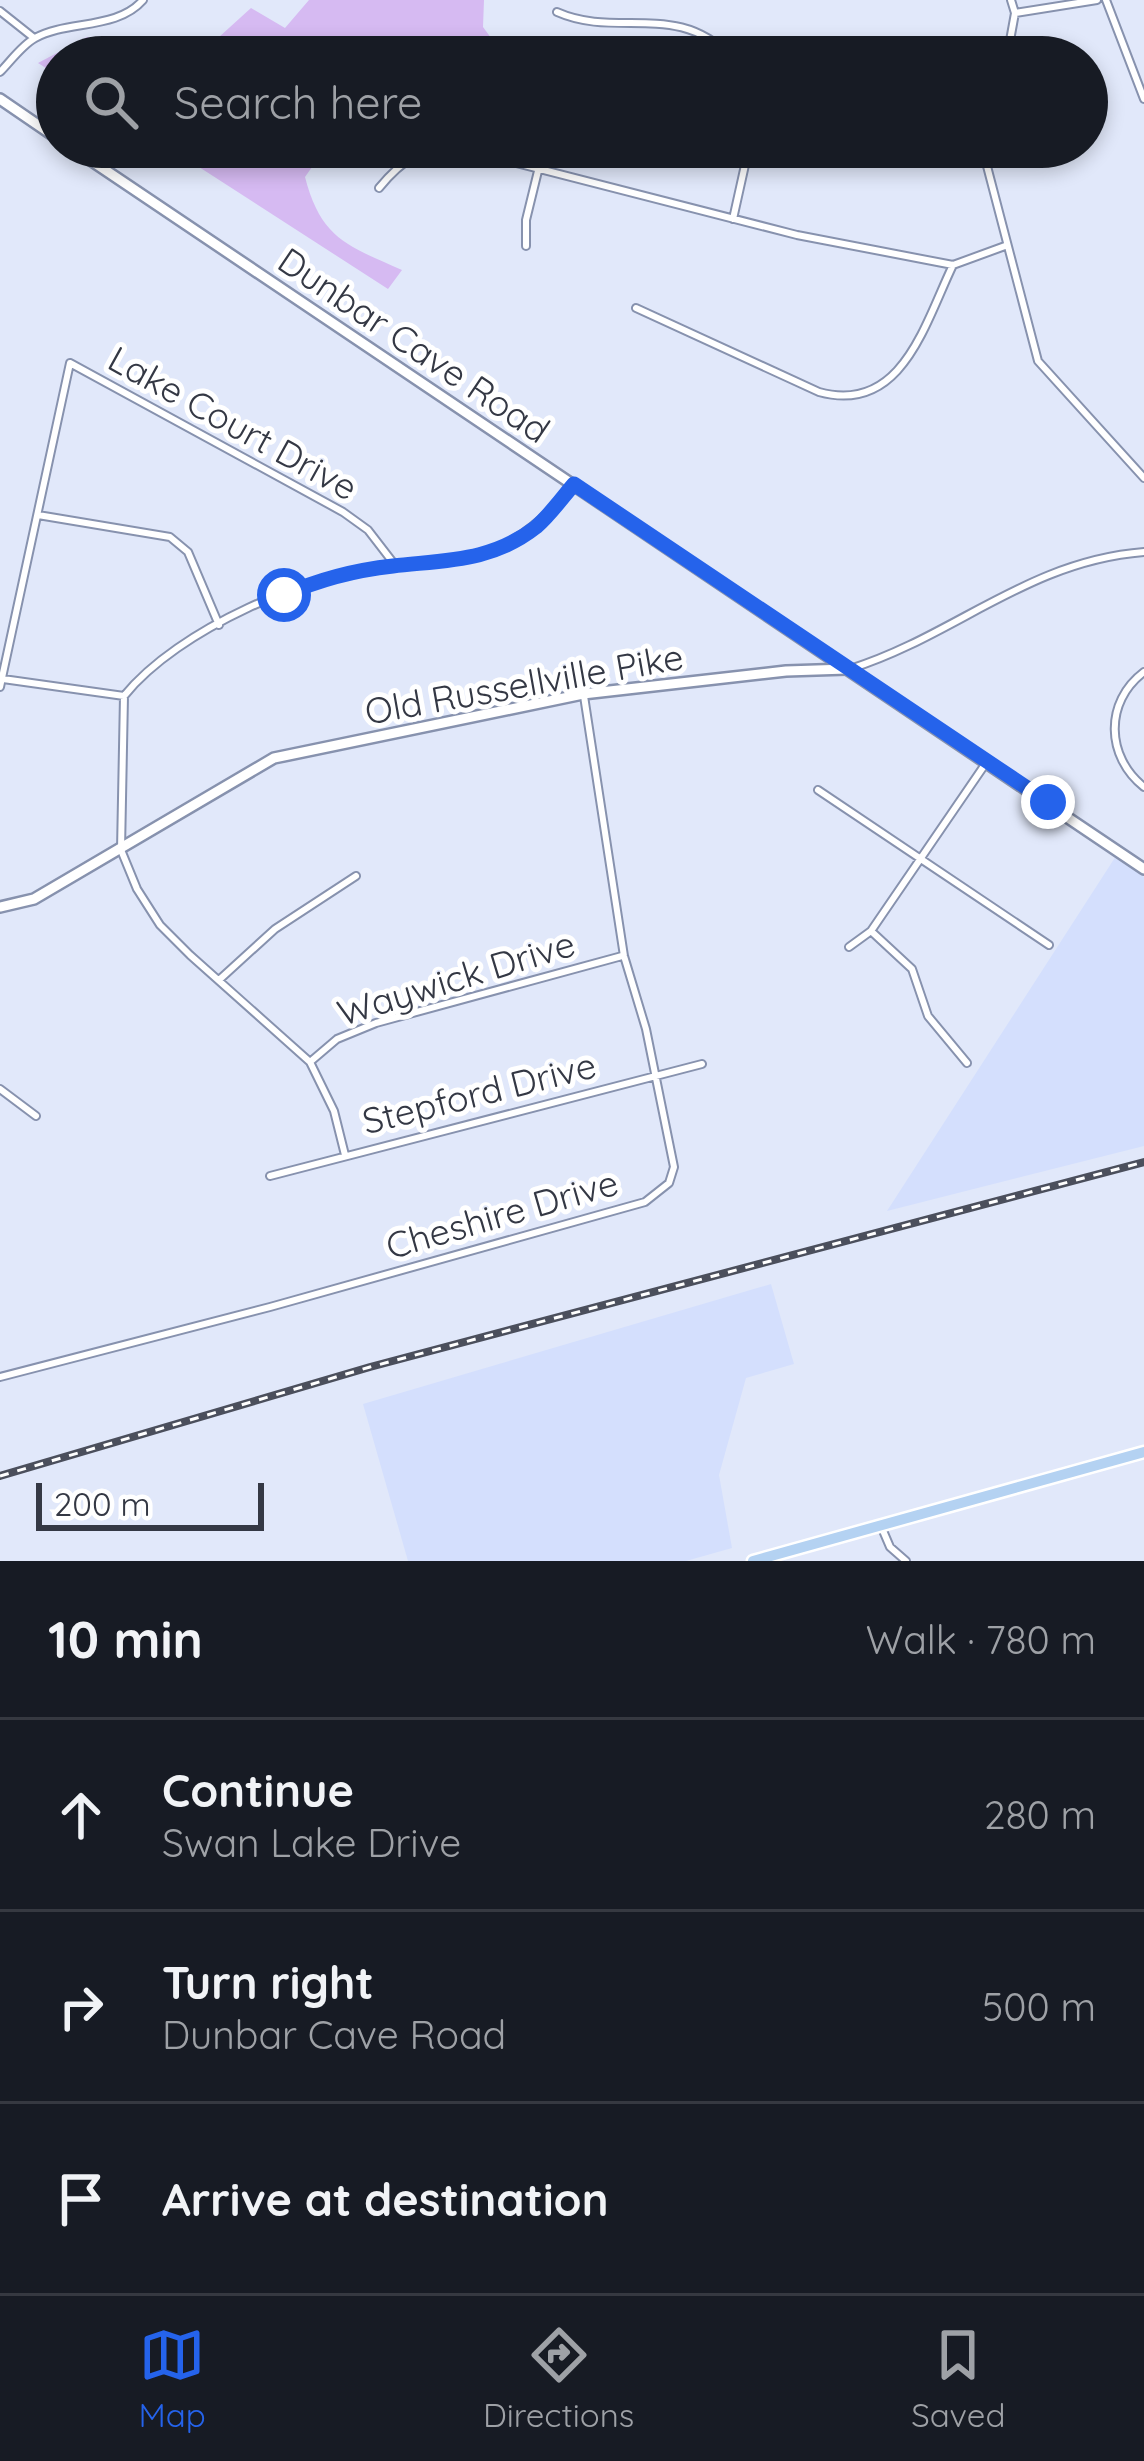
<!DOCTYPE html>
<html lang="en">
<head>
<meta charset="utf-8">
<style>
  :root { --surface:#171b24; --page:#20242c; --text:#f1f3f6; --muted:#9ea1a6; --line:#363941; --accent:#2563eb }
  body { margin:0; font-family:Quicksand,sans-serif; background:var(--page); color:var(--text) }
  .scale { position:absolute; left:36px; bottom:30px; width:228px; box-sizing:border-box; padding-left:12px; border:6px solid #343844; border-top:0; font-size:33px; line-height:42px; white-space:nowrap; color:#343844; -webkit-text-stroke:9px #fff; paint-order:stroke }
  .stop { position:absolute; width:36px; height:36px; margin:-27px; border:9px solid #2563eb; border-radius:50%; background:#fff }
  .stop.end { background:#2563eb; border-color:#fff; box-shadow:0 3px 12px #0008 }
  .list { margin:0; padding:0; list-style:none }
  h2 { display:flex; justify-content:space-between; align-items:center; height:156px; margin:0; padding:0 48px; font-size:51px }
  h2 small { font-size:39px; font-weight:400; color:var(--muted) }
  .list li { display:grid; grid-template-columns:78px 1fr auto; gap:36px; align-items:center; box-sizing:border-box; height:192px; padding:0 48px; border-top:3px solid var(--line) }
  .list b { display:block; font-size:45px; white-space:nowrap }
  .list p { margin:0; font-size:39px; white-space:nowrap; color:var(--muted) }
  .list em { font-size:39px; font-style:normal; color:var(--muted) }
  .icon { flex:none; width:66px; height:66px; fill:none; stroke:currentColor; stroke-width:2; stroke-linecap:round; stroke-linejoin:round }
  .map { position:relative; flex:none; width:1144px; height:1561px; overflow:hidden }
  .search { position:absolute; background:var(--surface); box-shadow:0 6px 18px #0003; left:36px; right:36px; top:36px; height:132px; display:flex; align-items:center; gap:30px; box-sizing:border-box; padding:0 42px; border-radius:66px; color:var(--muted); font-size:45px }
  .sheet { height:732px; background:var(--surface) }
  nav { display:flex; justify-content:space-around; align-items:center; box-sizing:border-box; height:168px; border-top:3px solid var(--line); background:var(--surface); font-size:33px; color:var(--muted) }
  nav a { display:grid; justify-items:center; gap:6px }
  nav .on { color:var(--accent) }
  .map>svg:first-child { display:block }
  .built { fill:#d4dffd }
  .green { fill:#d6baf2 }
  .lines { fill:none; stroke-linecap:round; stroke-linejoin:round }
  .minor-casing { stroke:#8792ae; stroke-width:10 }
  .tertiary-casing { stroke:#8792ae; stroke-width:14 }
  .secondary-casing { stroke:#8792ae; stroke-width:14 }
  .trunk-casing { stroke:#fff; stroke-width:15 }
  .minor { stroke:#fff; stroke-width:6 }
  .tertiary { stroke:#fff; stroke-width:9 }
  .secondary { stroke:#fff; stroke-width:9 }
  .trunk { stroke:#b4d2f2; stroke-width:10 }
  .rail-casing { stroke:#4b4f5c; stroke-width:8 }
  .rail { stroke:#fff; stroke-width:3; stroke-dasharray:9; stroke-linecap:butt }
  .route { stroke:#2563eb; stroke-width:15 }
  .labels { text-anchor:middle; stroke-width:10; stroke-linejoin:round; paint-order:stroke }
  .street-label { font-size:36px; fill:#343844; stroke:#fff }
</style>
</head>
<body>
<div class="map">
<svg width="1144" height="1561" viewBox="0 0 1144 1561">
  <rect width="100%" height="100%" fill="#e1e8fa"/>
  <path class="built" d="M 1116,856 L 1144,877 L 1144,1146 L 887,1211 Z
    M 771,1284 L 794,1364 L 746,1378 L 719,1475 L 732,1548 L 686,1561 L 408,1561 L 363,1404 Z"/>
  <path class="green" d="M 309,0 L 484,0 L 483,27 L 505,57 L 197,57 L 251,8 L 285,28 Z
    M 87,37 L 139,57 L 57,57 L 57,75 L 38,63 Z
    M 168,147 L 326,147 L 305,177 C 321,239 348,246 402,270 L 388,289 Z"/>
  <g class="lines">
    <defs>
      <path id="minor" d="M 1106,0 L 1144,99
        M 0,11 L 34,38
        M 557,12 C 618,39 677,0 731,57
        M 1015,13 L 1097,0
        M 1007,57 L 1015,13 L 1011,0
        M 0,72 C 10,62 22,45 35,38 C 67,20 117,30 143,0
        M 982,147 L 1038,361 L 1144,478
        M 379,188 C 402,160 421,147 458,148 L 797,235 L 953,265 L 1005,246
        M 733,219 L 749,147
        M 526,246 L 526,220 L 538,171
        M 636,308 L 819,392 C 902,415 925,323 953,265
        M 38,515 L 170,537 L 188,552 L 219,625
        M 850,669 C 955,636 1028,561 1144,552
        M 1144,672 C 1104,702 1106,757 1144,787
        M 3,679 L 124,696
        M 0,687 L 70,363 L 343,512 L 368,530 L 395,565
        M 818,790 L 1049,945
        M 871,931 L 912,969 L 928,1016 L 967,1063
        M 849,947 L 871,931 L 986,763
        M 219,980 L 275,929 L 356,876
        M 310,1062 L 337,1039 L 376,1023 L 622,956
        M 0,1089 L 36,1116
        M 345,1155 L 334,1111 L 310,1062 L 190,955 L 160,925 L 137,889 L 121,850 L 124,696 C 178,629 310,572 395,565 C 483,558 513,555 573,486
        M 270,1176 L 702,1064
        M 0,1377 L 270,1307 L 645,1202 L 669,1183 L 674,1167 L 646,1029 L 624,956 L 584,696
        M 881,1526 L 890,1547 L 906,1561"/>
      <path id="tertiary" d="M 0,907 L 34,899 L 274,758 L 583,694 L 786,671 L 847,669"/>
      <path id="secondary" d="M 0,99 L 57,138
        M 71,147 L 1144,869"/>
      <path id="trunk" d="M 753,1561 L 1144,1452"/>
    </defs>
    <use href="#minor" class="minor-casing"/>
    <use href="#tertiary" class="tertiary-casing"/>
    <use href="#secondary" class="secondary-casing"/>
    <use href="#trunk" class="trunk-casing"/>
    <use href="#minor" class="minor"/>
    <use href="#tertiary" class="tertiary"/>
    <use href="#secondary" class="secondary"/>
    <use href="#trunk" class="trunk"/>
    <defs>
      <path id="rail" d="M 0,1476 L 370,1367 L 1144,1162"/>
    </defs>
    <use href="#rail" class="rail-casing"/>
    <use href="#rail" class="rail"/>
  </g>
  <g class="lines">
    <path class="route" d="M 284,595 C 318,580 356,570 393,566 C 444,560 492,562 536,527 C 550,515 562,498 574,484 L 1048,802"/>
  </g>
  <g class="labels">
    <g class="street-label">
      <text transform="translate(414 345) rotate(34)" y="13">Dunbar Cave Road</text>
      <text transform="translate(233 423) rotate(29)" y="13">Lake Court Drive</text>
      <text transform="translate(524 684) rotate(-10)" y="13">Old Russellville Pike</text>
      <text transform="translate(456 978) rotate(-17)" y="13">Waywick Drive</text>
      <text transform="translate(479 1093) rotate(-14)" y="13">Stepford Drive</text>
      <text transform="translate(502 1214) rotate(-16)" y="13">Cheshire Drive</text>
    </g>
  </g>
</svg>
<div class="scale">200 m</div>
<div class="stop" style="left:284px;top:595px"></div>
<div class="stop end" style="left:1048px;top:802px"></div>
<div class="search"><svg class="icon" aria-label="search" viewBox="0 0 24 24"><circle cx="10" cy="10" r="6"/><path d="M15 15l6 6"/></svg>Search here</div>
</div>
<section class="sheet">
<h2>10 min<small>Walk · 780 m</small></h2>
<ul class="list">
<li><svg class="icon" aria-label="ahead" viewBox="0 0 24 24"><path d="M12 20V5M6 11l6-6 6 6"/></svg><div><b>Continue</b><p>Swan Lake Drive</p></div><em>280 m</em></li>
<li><svg class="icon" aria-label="right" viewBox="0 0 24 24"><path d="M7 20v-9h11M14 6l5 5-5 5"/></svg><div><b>Turn right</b><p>Dunbar Cave Road</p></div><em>500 m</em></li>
<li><svg class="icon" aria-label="arrive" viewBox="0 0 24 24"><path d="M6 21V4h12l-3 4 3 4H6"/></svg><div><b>Arrive at destination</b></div></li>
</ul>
</section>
<nav>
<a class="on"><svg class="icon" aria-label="map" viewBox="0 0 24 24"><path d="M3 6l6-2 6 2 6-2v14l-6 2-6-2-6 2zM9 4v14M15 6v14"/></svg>Map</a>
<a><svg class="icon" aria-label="directions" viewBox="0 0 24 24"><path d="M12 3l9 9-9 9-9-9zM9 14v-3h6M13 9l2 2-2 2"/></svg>Directions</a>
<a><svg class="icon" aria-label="saved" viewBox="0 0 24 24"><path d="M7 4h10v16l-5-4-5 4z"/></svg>Saved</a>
</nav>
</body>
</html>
